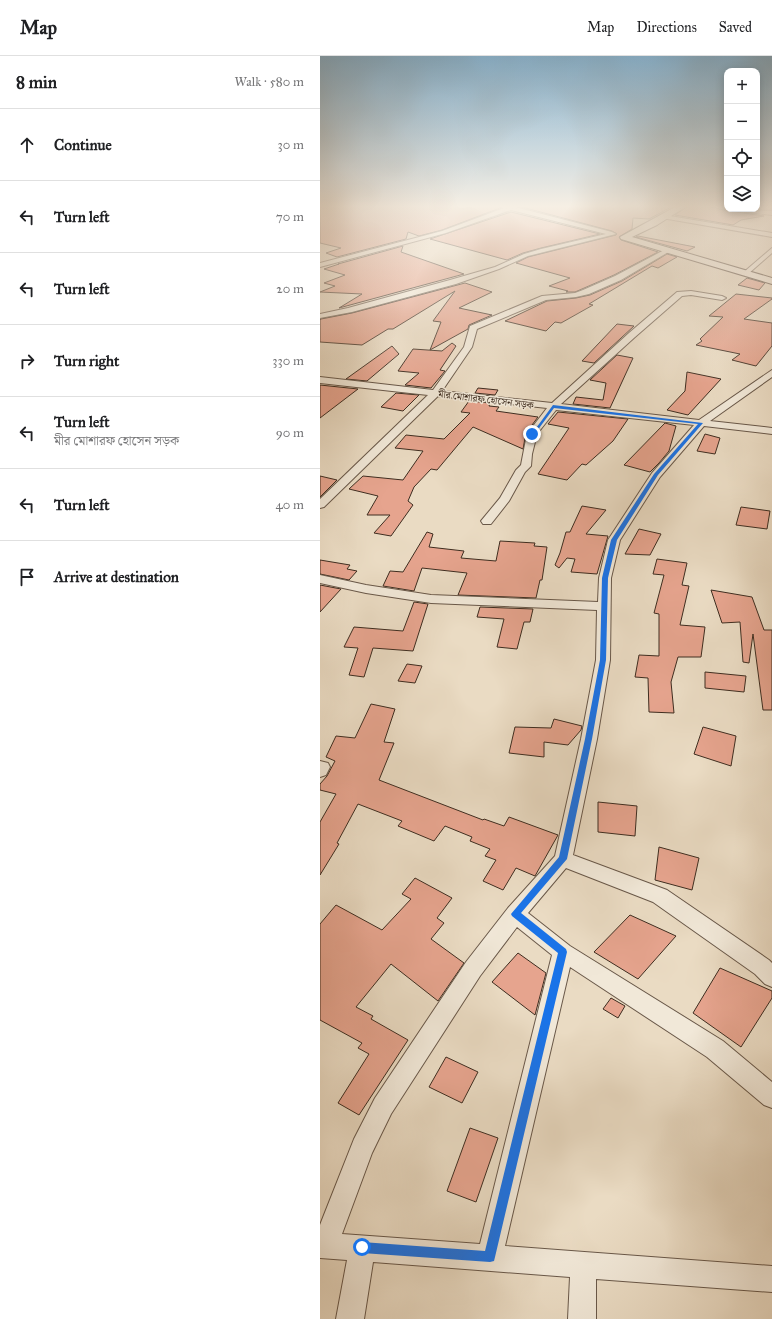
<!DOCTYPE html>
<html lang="en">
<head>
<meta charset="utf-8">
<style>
  :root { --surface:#fff; --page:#f2f2f2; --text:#202124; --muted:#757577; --line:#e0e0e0 }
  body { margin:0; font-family:"IM FELL Great Primer","Noto Serif Bengali",serif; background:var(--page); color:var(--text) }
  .controls { position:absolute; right:12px; top:12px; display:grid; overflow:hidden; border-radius:8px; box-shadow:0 2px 10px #0003 }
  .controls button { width:36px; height:36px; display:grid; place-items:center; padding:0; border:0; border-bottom:1px solid var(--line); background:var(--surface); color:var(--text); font:20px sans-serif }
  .stop { position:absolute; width:12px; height:12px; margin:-9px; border:3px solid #1a73e8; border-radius:50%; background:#fff }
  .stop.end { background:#1a73e8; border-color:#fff; box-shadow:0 1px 4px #0008 }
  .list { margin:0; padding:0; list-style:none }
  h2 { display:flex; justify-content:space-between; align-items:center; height:52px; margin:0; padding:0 16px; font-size:17px }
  h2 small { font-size:13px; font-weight:400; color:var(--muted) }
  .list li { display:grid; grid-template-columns:26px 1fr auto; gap:12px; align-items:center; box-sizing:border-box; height:72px; padding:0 16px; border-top:1px solid var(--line) }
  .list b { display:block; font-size:15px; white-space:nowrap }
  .list p { margin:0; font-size:13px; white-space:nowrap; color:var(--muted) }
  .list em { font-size:13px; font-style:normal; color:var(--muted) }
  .icon { flex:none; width:22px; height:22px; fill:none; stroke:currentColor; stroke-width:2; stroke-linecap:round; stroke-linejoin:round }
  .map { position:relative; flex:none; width:452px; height:1263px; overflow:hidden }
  header { display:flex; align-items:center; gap:24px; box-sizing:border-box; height:56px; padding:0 20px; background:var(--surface); border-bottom:1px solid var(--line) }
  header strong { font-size:19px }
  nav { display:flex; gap:22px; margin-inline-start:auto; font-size:14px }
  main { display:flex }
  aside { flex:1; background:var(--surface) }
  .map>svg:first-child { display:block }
  .building { fill:#e6a48e; stroke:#3e2d20 }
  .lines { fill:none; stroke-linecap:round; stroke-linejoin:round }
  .street-casing { stroke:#695849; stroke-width:2 }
  .secondary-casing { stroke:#3e2d20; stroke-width:2 }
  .street { fill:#f1e8d8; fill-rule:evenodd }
  .secondary { fill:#f1e8d8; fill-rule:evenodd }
  .route { fill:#1a73e8 }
  .labels { text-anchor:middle; stroke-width:3; stroke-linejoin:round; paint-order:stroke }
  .far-street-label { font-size:10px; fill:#3e2d20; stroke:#f1e8d8 }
</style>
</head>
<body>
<header>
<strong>Map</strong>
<nav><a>Map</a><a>Directions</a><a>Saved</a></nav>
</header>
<main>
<aside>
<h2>8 min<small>Walk · 580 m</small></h2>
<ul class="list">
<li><svg class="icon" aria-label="ahead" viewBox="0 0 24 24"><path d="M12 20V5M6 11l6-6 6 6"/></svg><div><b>Continue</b></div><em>30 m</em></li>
<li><svg class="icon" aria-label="left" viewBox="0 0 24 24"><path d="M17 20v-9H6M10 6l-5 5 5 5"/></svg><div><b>Turn left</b></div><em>70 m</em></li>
<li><svg class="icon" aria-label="left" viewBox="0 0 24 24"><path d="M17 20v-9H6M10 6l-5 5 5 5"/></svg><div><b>Turn left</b></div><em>20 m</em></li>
<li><svg class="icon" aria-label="right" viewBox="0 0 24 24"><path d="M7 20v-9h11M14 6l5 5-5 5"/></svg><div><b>Turn right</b></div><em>330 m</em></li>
<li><svg class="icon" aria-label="left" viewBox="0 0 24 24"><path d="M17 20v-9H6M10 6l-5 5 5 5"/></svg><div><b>Turn left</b><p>মীর মোশারফ হোসেন সড়ক</p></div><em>90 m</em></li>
<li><svg class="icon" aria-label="left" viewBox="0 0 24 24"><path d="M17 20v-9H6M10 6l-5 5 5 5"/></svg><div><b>Turn left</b></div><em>40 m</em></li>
<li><svg class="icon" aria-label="arrive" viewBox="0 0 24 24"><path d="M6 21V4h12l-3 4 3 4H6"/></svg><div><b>Arrive at destination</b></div></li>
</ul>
</aside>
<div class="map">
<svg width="452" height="1263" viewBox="0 0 452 1263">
  <rect width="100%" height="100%" fill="#eadbc3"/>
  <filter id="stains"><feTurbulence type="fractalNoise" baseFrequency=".005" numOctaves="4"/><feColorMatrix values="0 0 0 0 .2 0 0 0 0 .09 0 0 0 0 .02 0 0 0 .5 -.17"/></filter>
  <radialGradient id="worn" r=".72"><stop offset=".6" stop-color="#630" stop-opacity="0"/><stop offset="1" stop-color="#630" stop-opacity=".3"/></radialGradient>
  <path class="building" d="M 0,150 L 178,150 L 180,152 L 122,174 L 99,180 L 88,176 L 86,183 L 17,201 L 6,197 L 21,192 L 0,187 Z
    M 198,150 L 353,150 L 329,163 L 313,162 L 312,173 L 299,181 L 301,184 L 338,196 L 294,219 L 255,236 L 246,236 L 248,235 L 229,230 L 250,222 L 196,207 L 208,201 L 296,179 L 297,178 L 292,175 Z
    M 368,150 L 389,150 L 407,155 L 413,153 L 417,156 L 444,160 L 421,164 L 413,169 L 355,159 Z
    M 191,156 L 280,178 L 221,192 L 203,197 L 187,204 L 110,183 Z
    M 318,180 L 375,191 L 367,195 L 316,181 Z
    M 83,190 L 81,196 L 144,218 L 19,252 L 42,238 L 0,236 L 15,230 L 4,227 L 25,219 L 4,213 L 19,208 L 18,208 Z
    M 347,198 L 357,201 L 338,212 L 332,210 L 269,248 L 273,249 L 241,267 L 235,266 L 226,275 L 185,265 L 227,245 L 256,242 L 270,239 L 302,225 Z
    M 427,222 L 445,227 L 439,234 L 418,229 Z
    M 145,227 L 172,236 L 139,252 L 172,259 L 149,269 L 148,273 L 110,294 L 121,266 L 113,265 L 135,235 L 73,273 L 68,273 L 42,289 L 0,286 L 0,264 L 1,263 L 32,257 Z
    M 416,238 L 452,242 L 452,243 L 424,263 L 452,267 L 452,290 L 436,310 L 412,304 L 420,298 L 376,289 L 382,285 L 380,283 L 403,261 L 389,260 Z
    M 297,268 L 314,270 L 274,307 L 262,305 Z
    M 132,287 L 136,290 L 120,314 L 125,315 L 111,332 L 85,329 L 99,317 L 78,315 L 93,293 L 122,295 Z
    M 72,290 L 79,298 L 47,325 L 26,323 Z
    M 297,299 L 313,302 L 290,352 L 253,348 L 256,341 L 283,344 L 286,327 L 270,324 Z
    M 367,316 L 401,323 L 368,359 L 347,354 L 365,335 Z
    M 0,329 L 38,333 L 0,362 Z
    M 158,332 L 178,334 L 175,339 L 155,337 Z
    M 76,337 L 99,339 L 83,355 L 61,351 Z
    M 149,345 L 170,347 L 169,350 L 179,351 L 176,355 L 218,361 L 206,377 L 203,393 L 153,371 L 117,414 L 111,413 L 94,431 L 88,445 L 93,449 L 71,480 L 54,477 L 70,459 L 47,459 L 58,440 L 29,433 L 43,420 L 83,424 L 103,395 L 75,392 L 86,379 L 124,383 L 150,357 L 141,356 Z
    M 238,356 L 308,363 L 293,385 L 266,409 L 262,408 L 247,424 L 218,418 L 249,372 L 228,368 Z
    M 345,367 L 356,370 L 349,395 L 339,407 L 330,416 L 304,409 Z
    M 385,378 L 400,382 L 395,398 L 377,395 Z
    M 0,420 L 17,424 L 0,441 Z
    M 262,450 L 286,454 L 266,478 L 288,480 L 277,518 L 251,516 L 255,503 L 247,502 L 239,512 L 235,509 L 240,497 L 246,476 L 250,476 Z
    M 421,451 L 450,455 L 447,473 L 416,469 Z
    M 319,473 L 341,478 L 330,499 L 305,498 Z
    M 107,476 L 113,478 L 109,491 L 144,495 L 141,502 L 176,505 L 180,485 L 215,487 L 214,490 L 227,491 L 222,524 L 220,524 L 216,542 L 138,539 L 147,517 L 102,512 L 94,535 L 63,530 L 70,515 L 83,516 Z
    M 337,503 L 367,507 L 362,529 L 369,530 L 360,569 L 385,571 L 381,601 L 358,601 L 351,626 L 354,657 L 329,656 L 328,622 L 315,621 L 319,599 L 339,600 L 339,558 L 334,557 L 344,519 L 333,518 Z
    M 0,504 L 30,509 L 27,513 L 37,515 L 29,524 L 0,518 Z
    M 0,529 L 21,533 L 0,556 Z
    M 391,534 L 432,541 L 444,574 L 452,574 L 452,654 L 443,654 L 433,578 L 429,607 L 423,606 L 420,566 L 402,567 Z
    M 94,546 L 108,548 L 93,595 L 53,592 L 44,621 L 29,619 L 38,592 L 24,591 L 34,571 L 83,575 Z
    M 160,551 L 213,553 L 210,566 L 204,566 L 197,593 L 177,591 L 184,563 L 157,561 Z
    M 87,608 L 102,610 L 95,627 L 78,625 Z
    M 385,616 L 426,620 L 424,636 L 385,632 Z
    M 51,648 L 75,653 L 64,686 L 74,687 L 59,724 L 163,764 L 164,763 L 184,770 L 189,761 L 238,779 L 215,820 L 196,812 L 183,834 L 163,825 L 176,804 L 165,800 L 170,793 L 150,785 L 152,781 L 125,770 L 114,785 L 78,770 L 82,765 L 38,748 L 17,787 L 19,788 L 0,819 L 0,766 L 16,738 L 0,734 L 0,728 L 7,720 L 15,705 L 6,701 L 16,680 L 35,682 Z
    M 234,663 L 262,670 L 261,674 L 248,689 L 224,686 L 224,701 L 189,697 L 195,671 L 231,672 Z
    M 383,671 L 416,680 L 411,710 L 374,698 Z
    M 278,746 L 317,750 L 315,780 L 278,776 Z
    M 339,791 L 379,802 L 372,834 L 335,824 Z
    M 95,822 L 132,842 L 117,862 L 124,867 L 111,883 L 144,907 L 118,945 L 71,908 L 36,951 L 53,960 L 51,963 L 88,984 L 39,1059 L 18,1047 L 49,998 L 38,992 L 42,987 L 0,964 L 0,868 L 16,849 L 62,874 L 91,843 L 82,838 Z
    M 310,859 L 356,880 L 318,923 L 274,896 Z
    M 198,897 L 226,917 L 215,959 L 172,926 Z
    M 400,912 L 452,935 L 452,942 L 421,991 L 373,957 Z
    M 291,942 L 305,950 L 298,962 L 283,953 Z
    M 126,1001 L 158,1016 L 142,1047 L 109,1031 Z
    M 150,1072 L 178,1082 L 156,1146 L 127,1135 Z"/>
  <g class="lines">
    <defs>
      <path id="street" d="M 179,150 L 191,150 L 292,176 L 296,178 L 208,200 L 179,213 L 136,228 L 32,256 L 0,262 L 0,258 L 28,252 L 130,224 L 175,211 L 204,198 L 221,193 L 286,178 L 191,154 L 126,177 L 0,211 L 0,207 L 122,175 L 184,152 Z
        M 390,150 L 407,150 L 407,153 L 409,153 L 407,154 Z
        M 414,153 L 452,155 L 452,159 L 417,155 Z
        M 344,159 L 452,177 L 452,181 L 342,162 L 341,161 Z
        M 348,192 L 350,193 L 350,195 L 301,224 L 269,238 L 256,241 L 226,244 L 157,273 L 152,291 L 122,335 L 232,347 L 309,277 L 357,236 L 371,235 L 402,240 L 406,242 L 402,244 L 371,239 L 362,240 L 315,281 L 241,348 L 379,364 L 452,314 L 452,321 L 390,365 L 452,372 L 452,378 L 384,370 L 340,421 L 300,484 L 291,522 L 290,604 L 277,683 L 253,799 L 347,834 L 449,904 L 452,907 L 452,931 L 445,928 L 435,918 L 333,846 L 246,812 L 208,857 L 250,890 L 403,985 L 452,1026 L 452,1052 L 444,1049 L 387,1001 L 250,911 L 185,1190 L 452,1210 L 452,1236 L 276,1223 L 276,1263 L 248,1263 L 250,1221 L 53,1206 L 44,1263 L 16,1263 L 27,1204 L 0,1202 L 0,1169 L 34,1083 L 55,1042 L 146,906 L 188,852 L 235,800 L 261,683 L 276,604 L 277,554 L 111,547 L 46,537 L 0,527 L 0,519 L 46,529 L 111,539 L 278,546 L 279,522 L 288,484 L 332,417 L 374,369 L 236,354 L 217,378 L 212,398 L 211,410 L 205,416 L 189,445 L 171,468 L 163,468 L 161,465 L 180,442 L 196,414 L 201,409 L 207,378 L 227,352 L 118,340 L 4,451 L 0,452 L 0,443 L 108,339 L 0,327 L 0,321 L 113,334 L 144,291 L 150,270 L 222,240 L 255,237 L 263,234 L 295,220 ZM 197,871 L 232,899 L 160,1188 L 22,1178 L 52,1097 L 71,1058 L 160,920 Z
        M 452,192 L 452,197 L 428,218 L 424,218 L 424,216 Z
        M 0,705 L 8,707 L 10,711 L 6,719 L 0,721 Z"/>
      <path id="secondary" d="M 357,150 L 367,150 L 337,169 L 312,181 L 452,222 L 452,228 L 301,183 L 300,181 Z"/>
    </defs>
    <use href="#street" class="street-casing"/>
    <use href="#secondary" class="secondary-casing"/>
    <use href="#street" class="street"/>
    <use href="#secondary" class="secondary"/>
  </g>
  <linearGradient id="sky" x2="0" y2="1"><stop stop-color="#88b6d5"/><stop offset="0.46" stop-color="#f6efe4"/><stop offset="1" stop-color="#f6efe4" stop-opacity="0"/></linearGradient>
  <rect width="452" height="327" fill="url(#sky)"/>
  <path class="route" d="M 233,349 L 383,367 L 338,419 L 297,484 L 288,522 L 286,604 L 272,683 L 247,803 L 201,857 L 246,893 L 247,896 L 175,1201 L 174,1205 L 170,1206 L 42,1197 L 38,1195 L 37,1191 L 38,1187 L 42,1186 L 165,1195 L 238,897 L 192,860 L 191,858 L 239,801 L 265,683 L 280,604 L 282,522 L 291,484 L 334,418 L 378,368 L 234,352 L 214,379 L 211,379 Z"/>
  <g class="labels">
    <g class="far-street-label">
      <text transform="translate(166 343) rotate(7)" y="4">মীর মোশারফ হোসেন সড়ক</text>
    </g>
  </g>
  <rect width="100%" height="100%" filter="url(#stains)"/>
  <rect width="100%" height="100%" fill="url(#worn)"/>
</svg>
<div class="controls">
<button>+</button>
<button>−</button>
<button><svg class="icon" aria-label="locate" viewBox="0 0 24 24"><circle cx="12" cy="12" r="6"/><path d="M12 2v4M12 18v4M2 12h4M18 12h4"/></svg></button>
<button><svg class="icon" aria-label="layers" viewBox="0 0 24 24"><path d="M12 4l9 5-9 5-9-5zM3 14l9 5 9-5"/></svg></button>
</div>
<div class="stop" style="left:42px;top:1191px"></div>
<div class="stop end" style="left:212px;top:378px"></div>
</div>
</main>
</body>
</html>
